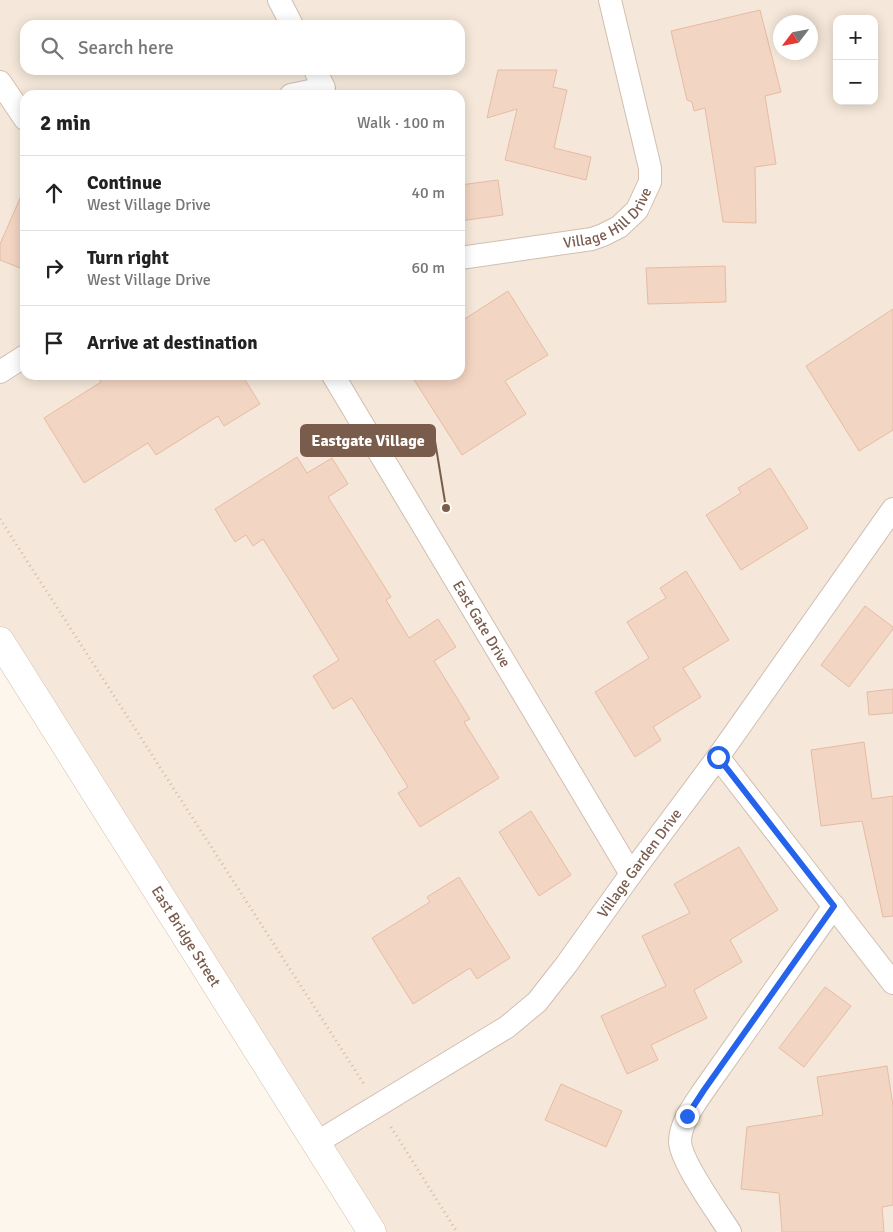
<!DOCTYPE html>
<html lang="en">
<head>
<meta charset="utf-8">
<style>
  :root { --surface:#fff; --page:#f6f6f6; --text:#222; --muted:#767676; --line:#e0e0e0 }
  body { margin:0; font-family:Signika,sans-serif; background:var(--page); color:var(--text) }
  .controls { position:absolute; right:15px; top:15px; display:grid; overflow:hidden; border-radius:10px; box-shadow:0 2px 12px #0003 }
  .controls button { width:45px; height:45px; display:grid; place-items:center; padding:0; border:0; border-bottom:1px solid var(--line); background:var(--surface); color:var(--text); font:25px sans-serif }
  .compass { position:absolute; left:773px; top:15px; width:45px; height:45px; border-radius:50%; background:var(--surface); box-shadow:0 2px 12px #0003; rotate:238deg }
  .stop { position:absolute; width:15px; height:15px; margin:-11px; border:4px solid #2563eb; border-radius:50%; background:#fff }
  .stop.end { background:#2563eb; border-color:#fff; box-shadow:0 1px 5px #0008 }
  .list { margin:0; padding:0; list-style:none }
  h2 { display:flex; justify-content:space-between; align-items:center; height:65px; margin:0; padding:0 20px; font-size:21px }
  h2 small { font-size:16px; font-weight:400; color:var(--muted) }
  .list li { display:grid; grid-template-columns:32px 1fr auto; gap:15px; align-items:center; box-sizing:border-box; height:75px; padding:0 20px; border-top:1px solid var(--line) }
  .list b { display:block; font-size:19px; white-space:nowrap }
  .list p { margin:0; font-size:16px; white-space:nowrap; color:var(--muted) }
  .list em { font-size:16px; font-style:normal; color:var(--muted) }
  .icon { flex:none; width:28px; height:28px; fill:none; stroke:currentColor; stroke-width:2; stroke-linecap:round; stroke-linejoin:round }
  .map { position:relative; flex:none; width:893px; height:1232px; overflow:hidden }
  .search { position:absolute; background:var(--surface); box-shadow:0 2px 12px #0003; left:20px; top:20px; width:445px; height:55px; display:flex; align-items:center; gap:12px; box-sizing:border-box; padding:0 18px; border-radius:15px; color:var(--muted); font-size:19px }
  .panel { position:absolute; background:var(--surface); box-shadow:0 2px 12px #0003; left:20px; top:90px; width:445px; height:290px; border-radius:15px }
  .map>svg:first-child { display:block }
  .residential { fill:#f5e8da; fill-rule:evenodd }
  .building { fill:#f3d5c3; stroke:#e6bba3 }
  .lines { fill:none; stroke-linecap:round; stroke-linejoin:round }
  .street-casing { stroke:#d1beb0; stroke-width:24 }
  .secondary-casing { stroke:#d6c0b0; stroke-width:29 }
  .path { stroke:#d9b8a5; stroke-width:3; stroke-dasharray:1 4; stroke-linecap:butt }
  .street { stroke:#fff; stroke-width:22 }
  .secondary { stroke:#fff; stroke-width:28 }
  .route { stroke:#2563eb; stroke-width:6 }
  .labels { text-anchor:middle; stroke-width:5; stroke-linejoin:round; paint-order:stroke }
  .street-label { font-size:15px; fill:#7a5c4d; stroke:#fffaf3 }
  .leader { fill:none; stroke:#7a5c4d; stroke-width:2 }
  .callout-dot { fill:#7a5c4d; stroke:#fffaf3; stroke-width:2 }
  .callout { fill:#7a5c4d; stroke:#7a5c4d; stroke-width:2 }
  .callout-label { font-size:16px; text-anchor:middle; font-weight:bold; fill:#fff }
</style>
</head>
<body>
<div class="map">
<svg width="893" height="1232" viewBox="0 0 893 1232">
  <rect width="100%" height="100%" fill="#fdf6ec"/>
  <path class="residential" d="M 0,0 L 893,0 L 893,1232 L 372,1232 L 0,641 ZM 837,19 L 874,19 L 874,101 L 837,101 ZM 780,22 L 810,22 L 810,52 L 780,52 ZM 25,25 L 460,25 L 460,70 L 25,70 ZM 25,95 L 460,95 L 460,375 L 25,375 Z"/>
  <path class="building" d="M 760,10 L 781,92 L 765,96 L 776,164 L 755,167 L 756,223 L 723,222 L 705,108 L 694,111 L 692,102 L 687,100 L 671,31 Z
    M 498,70 L 557,70 L 553,87 L 567,90 L 554,148 L 591,157 L 586,180 L 505,160 L 517,109 L 487,118 Z
    M 498,180 L 503,215 L 460,221 L 460,185 Z
    M 25,187 L 25,270 L 0,260 L 0,244 Z
    M 725,266 L 726,302 L 648,304 L 646,268 Z
    M 508,291 L 548,355 L 505,381 L 526,414 L 462,455 L 411,375 L 460,375 L 460,322 Z
    M 893,309 L 893,430 L 859,451 L 806,366 Z
    M 97,375 L 242,375 L 260,404 L 224,426 L 218,416 L 156,455 L 148,443 L 84,483 L 44,418 L 101,382 Z
    M 297,457 L 307,473 L 332,458 L 348,484 L 328,497 L 391,597 L 386,600 L 409,638 L 438,619 L 456,647 L 434,661 L 470,719 L 464,722 L 499,778 L 420,827 L 398,793 L 408,787 L 352,698 L 333,709 L 313,676 L 339,660 L 304,603 L 263,539 L 253,546 L 246,535 L 235,542 L 215,509 Z
    M 770,468 L 808,528 L 741,570 L 706,515 L 741,493 L 738,488 Z
    M 686,571 L 729,640 L 683,668 L 701,697 L 653,727 L 661,740 L 635,757 L 595,692 L 649,658 L 627,622 L 666,598 L 660,588 Z
    M 865,606 L 893,627 L 893,629 L 849,687 L 821,665 Z
    M 893,689 L 893,713 L 869,715 L 867,692 Z
    M 864,742 L 872,799 L 893,796 L 893,916 L 883,917 L 862,821 L 821,826 L 811,750 Z
    M 531,811 L 571,875 L 539,896 L 499,832 Z
    M 739,847 L 778,910 L 730,940 L 742,962 L 694,990 L 707,1018 L 651,1045 L 658,1060 L 627,1074 L 601,1016 L 666,986 L 642,936 L 690,913 L 674,884 Z
    M 459,877 L 510,958 L 477,979 L 470,968 L 413,1004 L 372,938 L 430,902 L 427,897 Z
    M 825,987 L 851,1006 L 804,1067 L 779,1048 Z
    M 887,1066 L 893,1106 L 893,1205 L 882,1207 L 884,1232 L 782,1232 L 779,1193 L 741,1189 L 747,1127 L 823,1115 L 817,1077 Z
    M 561,1084 L 622,1111 L 606,1147 L 545,1120 Z"/>
  <g class="lines">
    <defs>
      <g id="street">
        <path d="M 279,0 L 292,25"/>
        <path d="M 0,82 L 25,119"/>
        <path d="M 291,95 L 324,88 L 315,70"/>
        <path id="s1" d="M 460,258 L 592,239 L 603,235 L 619,227 L 637,210 L 650,182 L 650,168 L 610,0"/>
        <path d="M 0,372 L 25,356"/>
        <path id="s2" d="M 333,375 L 631,874"/>
        <path d="M 718,757 L 893,983"/>
        <path id="s3" d="M 316,1143 L 507,1027 L 537,1002 L 566,965 L 631,874 L 718,757 L 893,509"/>
        <path d="M 730,1232 C 718,1213 681,1162 680,1142 C 680,1123 694,1105 704,1090 L 834,906"/>
      </g>
      <g id="secondary">
        <path id="s4" d="M 0,641 L 372,1232"/>
      </g>
    </defs>
    <use href="#street" class="street-casing"/>
    <use href="#secondary" class="secondary-casing"/>
    <path class="path" d="M 0,519 L 364,1084
      M 391,1127 L 457,1232"/>
    <use href="#street" class="street"/>
    <use href="#secondary" class="secondary"/>
  </g>
  <g class="lines">
    <path class="route" d="M 687,1116 L 704,1090 L 834,906 L 718,757"/>
  </g>
  <g class="labels">
    <g class="street-label">
      <text dy="5" stroke="none"><textPath href="#s1" startOffset="158">Village Hill Drive</textPath></text>
      <text dy="5" stroke="none"><textPath href="#s2" startOffset="290">East Gate Drive</textPath></text>
      <text dy="5" stroke="none"><textPath href="#s3" startOffset="435">Village Garden Drive</textPath></text>
      <text dy="5" stroke="none"><textPath href="#s4" startOffset="349">East Bridge Street</textPath></text>
    </g>
  </g>
  <path class="leader" d="M446 508L435 441"/>
  <circle class="callout-dot" cx="446" cy="508" r="5"/>
  <rect class="callout" x="301" y="425" width="134" height="31" rx="5"/>
  <g class="callout-label">
    <text x="368" y="446">Eastgate Village</text>
  </g>
</svg>
<div class="controls">
<button>+</button>
<button>−</button>
</div>
<svg class="compass" viewBox="-18 -18 36 36"><path d="M0-13l5 13h-10z" fill="#e53935"/><path d="M0 13l5-13h-10z" fill="#767676"/></svg>
<div class="stop" style="left:718px;top:757px"></div>
<div class="stop end" style="left:687px;top:1116px"></div>
<div class="search"><svg class="icon" aria-label="search" viewBox="0 0 24 24"><circle cx="10" cy="10" r="6"/><path d="M15 15l6 6"/></svg>Search here</div>
<section class="panel">
<h2>2 min<small>Walk · 100 m</small></h2>
<ul class="list">
<li><svg class="icon" aria-label="ahead" viewBox="0 0 24 24"><path d="M12 20V5M6 11l6-6 6 6"/></svg><div><b>Continue</b><p>West Village Drive</p></div><em>40 m</em></li>
<li><svg class="icon" aria-label="right" viewBox="0 0 24 24"><path d="M7 20v-9h11M14 6l5 5-5 5"/></svg><div><b>Turn right</b><p>West Village Drive</p></div><em>60 m</em></li>
<li><svg class="icon" aria-label="arrive" viewBox="0 0 24 24"><path d="M6 21V4h12l-3 4 3 4H6"/></svg><div><b>Arrive at destination</b></div></li>
</ul>
</section>
</div>
</body>
</html>
